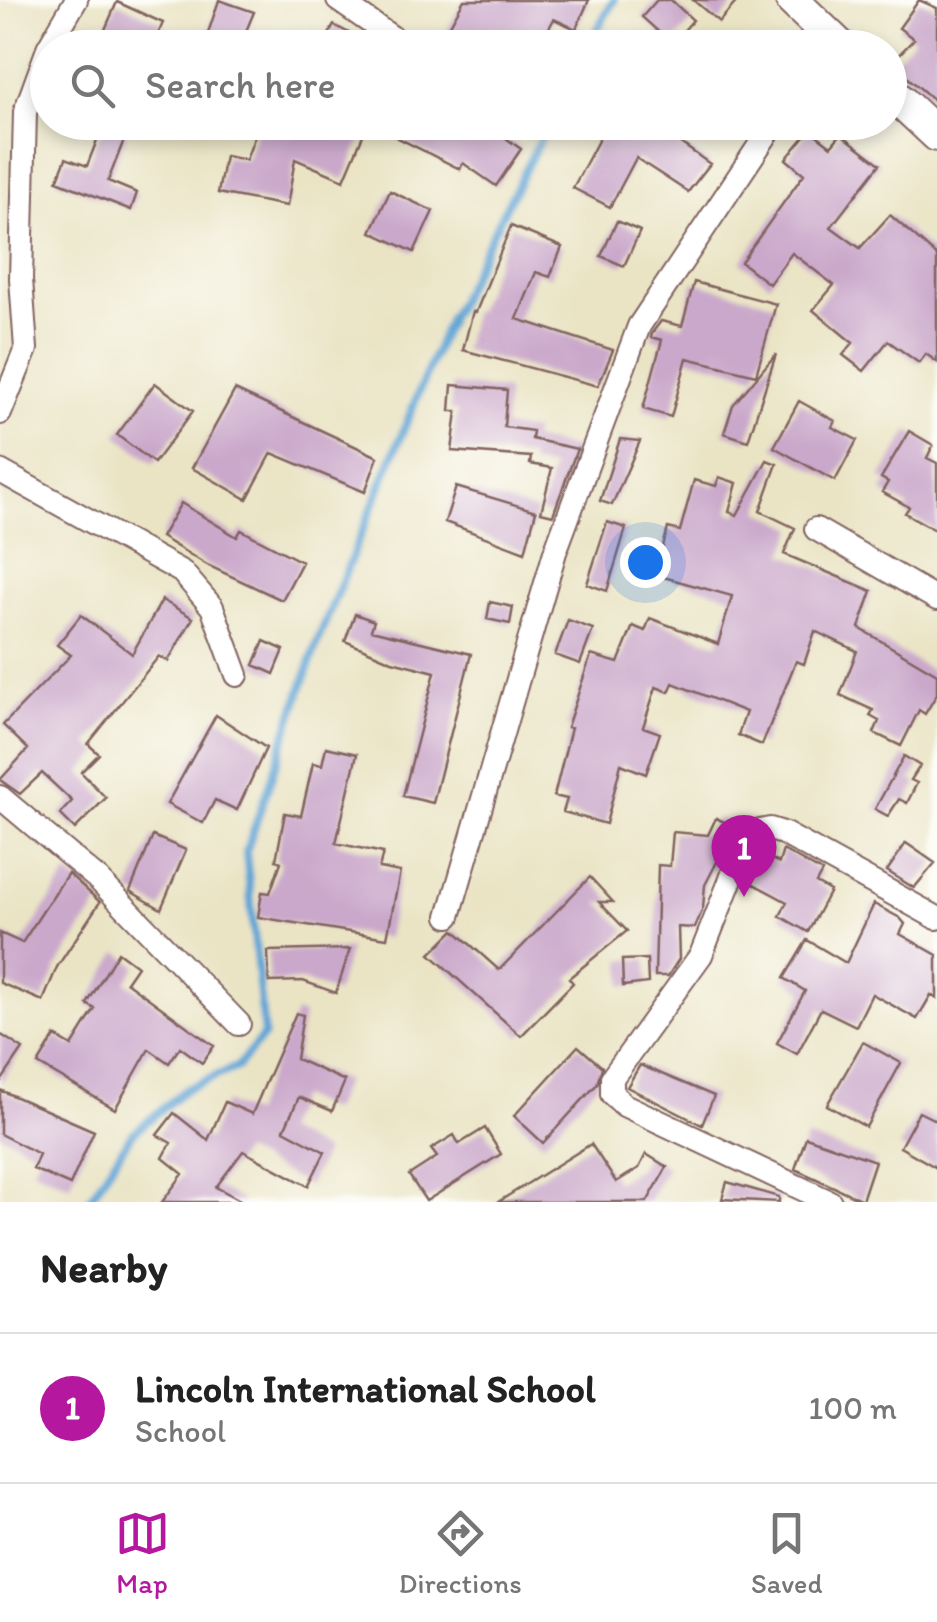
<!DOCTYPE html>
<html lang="en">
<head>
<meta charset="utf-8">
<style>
  :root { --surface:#fff; --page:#f2f2f2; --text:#222; --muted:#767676; --line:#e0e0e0; --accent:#b5179e }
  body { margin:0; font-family:Itim,sans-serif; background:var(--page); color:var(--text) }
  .you { position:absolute; left:645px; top:562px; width:35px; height:35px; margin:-25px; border:8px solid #fff; border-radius:50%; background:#1a73e8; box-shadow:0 0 0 15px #1a73e833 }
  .badge { display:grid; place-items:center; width:65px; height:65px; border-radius:50%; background:var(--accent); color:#fff; font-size:32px; font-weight:700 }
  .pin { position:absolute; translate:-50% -82px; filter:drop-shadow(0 2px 5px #0008) }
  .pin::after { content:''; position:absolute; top:52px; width:35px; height:30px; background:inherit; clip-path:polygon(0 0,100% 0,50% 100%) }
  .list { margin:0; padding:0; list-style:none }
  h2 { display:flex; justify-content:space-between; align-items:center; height:130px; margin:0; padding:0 40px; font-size:42px }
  h2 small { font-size:32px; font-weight:400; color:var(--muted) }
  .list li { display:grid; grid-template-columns:65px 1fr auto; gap:30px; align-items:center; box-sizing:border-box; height:150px; padding:0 40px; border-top:2px solid var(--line) }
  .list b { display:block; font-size:38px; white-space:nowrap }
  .list p { margin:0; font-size:32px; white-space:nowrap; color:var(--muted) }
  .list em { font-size:32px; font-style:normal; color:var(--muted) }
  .icon { flex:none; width:55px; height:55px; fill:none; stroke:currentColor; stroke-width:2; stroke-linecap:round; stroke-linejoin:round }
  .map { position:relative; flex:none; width:937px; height:1202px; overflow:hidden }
  .search { position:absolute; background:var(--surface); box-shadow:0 5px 15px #0003; left:30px; right:30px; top:30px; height:110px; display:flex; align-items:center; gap:25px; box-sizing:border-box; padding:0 35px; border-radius:55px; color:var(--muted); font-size:38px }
  .sheet { height:280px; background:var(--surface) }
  nav { display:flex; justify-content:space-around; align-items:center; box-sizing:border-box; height:140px; border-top:2px solid var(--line); background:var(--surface); font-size:28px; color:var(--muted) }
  nav a { display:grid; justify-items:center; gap:5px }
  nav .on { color:var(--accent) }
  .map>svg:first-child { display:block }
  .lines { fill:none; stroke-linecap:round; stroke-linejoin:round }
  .stream { stroke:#60a4d5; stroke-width:8 }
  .building { fill:#caa8cb }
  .street-casing { stroke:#826461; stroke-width:26 }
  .secondary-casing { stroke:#826461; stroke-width:36 }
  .street { stroke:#fff; stroke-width:22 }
  .secondary { stroke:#fff; stroke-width:32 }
</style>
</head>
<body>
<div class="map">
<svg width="937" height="1202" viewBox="0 0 937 1202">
  <rect width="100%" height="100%" fill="#fdfcf7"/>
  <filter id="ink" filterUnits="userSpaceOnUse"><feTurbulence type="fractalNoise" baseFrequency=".01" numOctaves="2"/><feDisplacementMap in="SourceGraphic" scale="20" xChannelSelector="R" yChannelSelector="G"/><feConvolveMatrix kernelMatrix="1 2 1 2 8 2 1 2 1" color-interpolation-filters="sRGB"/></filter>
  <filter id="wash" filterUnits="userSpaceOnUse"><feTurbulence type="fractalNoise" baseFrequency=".0048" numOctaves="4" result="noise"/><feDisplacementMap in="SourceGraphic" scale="40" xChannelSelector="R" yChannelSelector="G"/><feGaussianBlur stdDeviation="2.25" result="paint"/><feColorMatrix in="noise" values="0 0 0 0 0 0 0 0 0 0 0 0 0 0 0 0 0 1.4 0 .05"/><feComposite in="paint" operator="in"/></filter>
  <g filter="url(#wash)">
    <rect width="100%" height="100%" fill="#eae4c5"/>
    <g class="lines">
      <path class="stream" d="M 587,48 L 614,0
        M 88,1202 L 131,1135 L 186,1089 L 237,1067 L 264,1035 L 246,852 L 318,640 L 445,328 L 549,122"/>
    </g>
    <g id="blocks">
      <path class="building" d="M 219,0 L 254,12 L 239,48 L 203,48 Z
        M 464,0 L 589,0 L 576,29 L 554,19 L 538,48 L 437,48 Z
        M 657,0 L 671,0 L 693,20 L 672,44 L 642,17 Z
        M 693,0 L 738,0 L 719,22 Z
        M 919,0 L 937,8 L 937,103 L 891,63 L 914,39 L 899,28 Z
        M 117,2 L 163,23 L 153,46 L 132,36 L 128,48 L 97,48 Z
        M 334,25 L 377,48 L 322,48 Z
        M 104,122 L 131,122 L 108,181 L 137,193 L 131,210 L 57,181 L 66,158 L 87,166 Z
        M 260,122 L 457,122 L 489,138 L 495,130 L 521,149 L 496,186 L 463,163 L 460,169 L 368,123 L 344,180 L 295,159 L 287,206 L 218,193 L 225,156 L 246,160 Z
        M 582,122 L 651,122 L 710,164 L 688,192 L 636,158 L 610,207 L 573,188 L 601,135 Z
        M 810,130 L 831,146 L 841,134 L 880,164 L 831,227 L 860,248 L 890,215 L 937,256 L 937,362 L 926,354 L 919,363 L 888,341 L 864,371 L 843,355 L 853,343 L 813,310 L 834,285 L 792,253 L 769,284 L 741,262 L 804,174 L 786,159 Z
        M 390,191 L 433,211 L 414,252 L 371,232 Z
        M 617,221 L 640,231 L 624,266 L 601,256 Z
        M 511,226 L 562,247 L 550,277 L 536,272 L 517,319 L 613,350 L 598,386 L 463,350 L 473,311 L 476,312 Z
        M 694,282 L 776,304 L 756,375 L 687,358 L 671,417 L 643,409 L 662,340 L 651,337 L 652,333 L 661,321 L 682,326 Z
        M 776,354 L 748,441 L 724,433 L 733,405 Z
        M 155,383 L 193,411 L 154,463 L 117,435 Z
        M 452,385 L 507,390 L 504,427 L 533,431 L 532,439 L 577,449 L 553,515 L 541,512 L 552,468 L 530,464 L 531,457 L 452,451 L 457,411 L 450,411 Z
        M 235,390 L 378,457 L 365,492 L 272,453 L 247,499 L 192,468 Z
        M 799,401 L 835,421 L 832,427 L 857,440 L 835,481 L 774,447 Z
        M 909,431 L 933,445 L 927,458 L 937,463 L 937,531 L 905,513 L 909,507 L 882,492 L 888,482 L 881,478 Z
        M 620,439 L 640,441 L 612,505 L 600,501 Z
        M 767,460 L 777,464 L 760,511 L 795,528 L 784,554 L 872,591 L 859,628 L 937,674 L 937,694 L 925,714 L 919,710 L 901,746 L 874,733 L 879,721 L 870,716 L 873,710 L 840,695 L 857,651 L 815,631 L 804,664 L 796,661 L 762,745 L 738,735 L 746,712 L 673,683 L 669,692 L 656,687 L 643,727 L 660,733 L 646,774 L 621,764 L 606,824 L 563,812 L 567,799 L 554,796 L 571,728 L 567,727 L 591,655 L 618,663 L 633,626 L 645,631 L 650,618 L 718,644 L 732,596 L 660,576 L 662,566 L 658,565 L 668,528 L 680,531 L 694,480 L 716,486 L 719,477 L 737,483 L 729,512 L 737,515 Z
        M 456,487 L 536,511 L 525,552 L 445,522 Z
        M 181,503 L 237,537 L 241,530 L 302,562 L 282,600 L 207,565 L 161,537 Z
        M 607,522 L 626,528 L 607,591 L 587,584 Z
        M 162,600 L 193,618 L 168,661 L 159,656 L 88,744 L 99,754 L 81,772 L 106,798 L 75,829 L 60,814 L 72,801 L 42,773 L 20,794 L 0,780 L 28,749 L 3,725 L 71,655 L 57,645 L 81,615 L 132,654 Z
        M 490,602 L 513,607 L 510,624 L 487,619 Z
        M 355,614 L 374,621 L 371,630 L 471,654 L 433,803 L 403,796 L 435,672 L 392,661 L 345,641 Z
        M 568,620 L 593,629 L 580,664 L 555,655 Z
        M 264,641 L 284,650 L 274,674 L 254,665 Z
        M 216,715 L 266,748 L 237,810 L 215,800 L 203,823 L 167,804 Z
        M 326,747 L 357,754 L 336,843 L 383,853 L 379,868 L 400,872 L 387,938 L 258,917 L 262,892 L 270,893 L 281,862 L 276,860 L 285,813 L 301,816 L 313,763 L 322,765 Z
        M 904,756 L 920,766 L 911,780 L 917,783 L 907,803 L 899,799 L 888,816 L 875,809 Z
        M 716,818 L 735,827 L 705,885 L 703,908 L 695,928 L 678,927 L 679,959 L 668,976 L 655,976 L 658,865 L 670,866 L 673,832 L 708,835 Z
        M 153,836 L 186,850 L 161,909 L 130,891 Z
        M 906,843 L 935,863 L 914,888 L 887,871 Z
        M 783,850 L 822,872 L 816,883 L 830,891 L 808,932 L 780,916 L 787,902 L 750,882 L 764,855 L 779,863 Z
        M 68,873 L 100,902 L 57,967 L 43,1001 L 0,983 L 0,933 L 22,943 Z
        M 590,877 L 613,902 L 599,902 L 627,931 L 569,978 L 573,983 L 521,1036 L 430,954 L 454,930 L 499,970 Z
        M 874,904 L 900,918 L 905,924 L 900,934 L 937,955 L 937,998 L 931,995 L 917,1019 L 872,994 L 856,1026 L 821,1009 L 797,1054 L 777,1043 L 805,991 L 784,978 L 807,940 L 846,963 Z
        M 350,949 L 336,993 L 303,981 L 269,982 L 268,951 Z
        M 118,952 L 137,966 L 126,982 L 214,1046 L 202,1063 L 180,1047 L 169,1063 L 149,1049 L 115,1109 L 38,1064 L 55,1036 L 72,1046 L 95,1009 L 87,1004 Z
        M 647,959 L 648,983 L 623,986 L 622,960 Z
        M 296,1013 L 303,1015 L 296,1059 L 345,1081 L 332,1111 L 299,1097 L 284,1130 L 325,1152 L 308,1186 L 243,1151 L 216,1187 L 244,1202 L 162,1202 L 183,1174 L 163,1158 L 171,1143 L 157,1135 L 174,1113 L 208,1140 L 225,1102 L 252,1114 Z
        M 0,1034 L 23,1049 L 0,1083 Z
        M 863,1042 L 901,1063 L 866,1127 L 827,1105 Z
        M 578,1046 L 602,1067 L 597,1084 L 543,1143 L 514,1116 Z
        M 640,1065 L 714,1096 L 702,1125 L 627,1087 Z
        M 0,1090 L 94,1131 L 70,1185 L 33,1169 L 39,1154 L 0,1134 Z
        M 919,1112 L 937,1121 L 937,1168 L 900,1147 Z
        M 485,1128 L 501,1154 L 426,1201 L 409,1175 L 437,1157 L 431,1149 L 454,1135 L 459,1144 Z
        M 806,1137 L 875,1161 L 862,1200 L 795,1169 Z
        M 591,1144 L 616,1182 L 639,1168 L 646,1154 L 667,1167 L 647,1202 L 498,1202 Z
        M 727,1182 L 779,1197 L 779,1202 L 722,1199 Z"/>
    </g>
  </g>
  <g filter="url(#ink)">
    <use href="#blocks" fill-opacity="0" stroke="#826461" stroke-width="2.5"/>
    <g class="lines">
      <defs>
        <path id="street" d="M 338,0 L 403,45
          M 48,48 L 76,0
          M 0,413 L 26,349 L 21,279 L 25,112 L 48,49
          M 0,471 L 182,572 L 212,607 L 237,675
          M 816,529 L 937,599
          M 0,797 L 99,880 L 239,1024
          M 449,916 L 555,552 L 639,326 L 775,122
          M 830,1202 L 624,1105 L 612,1094 L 612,1078 L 701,955 L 749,833 L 770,829 L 783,833 L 937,918"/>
        <path id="secondary" d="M 792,0 L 842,48
          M 890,91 L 937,135"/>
      </defs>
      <use href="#street" class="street-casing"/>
      <use href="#secondary" class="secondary-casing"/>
      <use href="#street" class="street"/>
      <use href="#secondary" class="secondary"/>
    </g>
  </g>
</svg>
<div class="you"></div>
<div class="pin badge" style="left:744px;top:897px">1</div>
<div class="search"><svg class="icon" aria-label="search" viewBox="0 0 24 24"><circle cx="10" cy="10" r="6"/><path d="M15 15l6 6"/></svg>Search here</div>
</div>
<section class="sheet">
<h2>Nearby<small></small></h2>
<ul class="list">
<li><span class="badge">1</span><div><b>Lincoln International School</b><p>School</p></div><em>100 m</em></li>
</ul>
</section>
<nav>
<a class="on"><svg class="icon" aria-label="map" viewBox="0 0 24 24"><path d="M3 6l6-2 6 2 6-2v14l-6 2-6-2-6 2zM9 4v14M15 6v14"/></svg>Map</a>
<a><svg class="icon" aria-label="directions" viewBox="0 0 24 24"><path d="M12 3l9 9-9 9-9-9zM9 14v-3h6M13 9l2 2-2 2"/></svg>Directions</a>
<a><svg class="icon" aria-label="saved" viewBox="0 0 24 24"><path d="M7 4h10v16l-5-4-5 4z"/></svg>Saved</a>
</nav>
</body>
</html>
